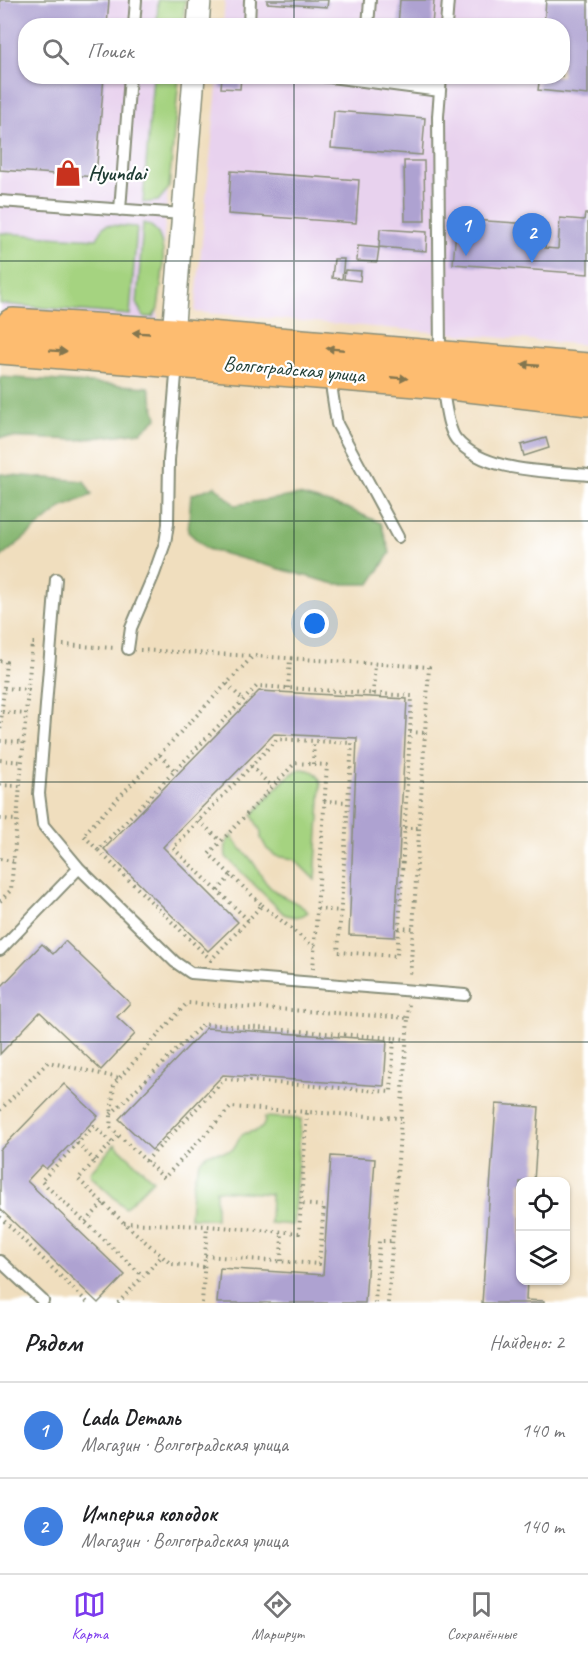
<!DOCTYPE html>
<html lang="ru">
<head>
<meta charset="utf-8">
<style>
  :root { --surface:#fff; --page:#f6f6f6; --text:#202124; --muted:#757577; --line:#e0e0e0; --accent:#7c3aed }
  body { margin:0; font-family:Caveat,sans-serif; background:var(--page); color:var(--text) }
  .controls { position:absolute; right:18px; bottom:18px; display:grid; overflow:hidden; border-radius:12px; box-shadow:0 2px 4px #0004 }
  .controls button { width:54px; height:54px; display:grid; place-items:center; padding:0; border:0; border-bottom:2px solid var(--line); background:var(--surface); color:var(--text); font:30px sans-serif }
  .you { position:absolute; left:315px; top:624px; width:21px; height:21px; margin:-15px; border:4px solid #fff; border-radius:50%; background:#1a73e8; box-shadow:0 0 0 9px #1a73e833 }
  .badge { display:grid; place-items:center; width:39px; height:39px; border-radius:50%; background:var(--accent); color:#fff; font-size:20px; font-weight:700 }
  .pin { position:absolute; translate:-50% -50px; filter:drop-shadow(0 2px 3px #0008) }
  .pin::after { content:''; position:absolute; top:32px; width:21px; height:18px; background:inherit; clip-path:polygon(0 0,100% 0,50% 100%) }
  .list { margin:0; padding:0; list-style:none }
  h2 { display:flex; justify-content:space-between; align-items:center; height:78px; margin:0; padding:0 24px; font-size:26px }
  h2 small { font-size:20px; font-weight:400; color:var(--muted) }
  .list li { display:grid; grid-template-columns:39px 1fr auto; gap:18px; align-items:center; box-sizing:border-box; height:96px; padding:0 24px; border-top:2px solid var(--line) }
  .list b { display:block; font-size:22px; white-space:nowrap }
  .list p { margin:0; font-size:20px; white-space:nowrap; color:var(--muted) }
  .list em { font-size:20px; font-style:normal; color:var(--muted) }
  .icon { flex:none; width:33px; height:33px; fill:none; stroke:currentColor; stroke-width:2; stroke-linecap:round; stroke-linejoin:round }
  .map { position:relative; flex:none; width:588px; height:1303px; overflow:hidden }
  .search { position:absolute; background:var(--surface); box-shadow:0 2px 4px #0004; left:18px; right:18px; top:18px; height:66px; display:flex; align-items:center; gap:15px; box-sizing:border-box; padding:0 21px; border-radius:24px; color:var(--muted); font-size:22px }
  .sheet { height:270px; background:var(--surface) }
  nav { display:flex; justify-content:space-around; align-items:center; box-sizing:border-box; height:84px; border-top:2px solid var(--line); background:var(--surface); font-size:16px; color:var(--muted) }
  nav a { display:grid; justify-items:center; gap:3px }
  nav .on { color:var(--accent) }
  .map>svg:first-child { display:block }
  .built { fill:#e8d2ee }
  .green { fill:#a5d380; stroke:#62885a; stroke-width:1.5 }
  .forest { fill:#84b56e; stroke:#527951; stroke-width:1.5 }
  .building { fill:#aea2d1 }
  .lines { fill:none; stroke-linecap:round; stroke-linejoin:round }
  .lane-casing { stroke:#888e79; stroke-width:14 }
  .street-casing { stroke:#888e79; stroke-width:24 }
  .primary-casing { stroke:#888e79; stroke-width:36 }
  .path { stroke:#888e79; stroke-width:4; stroke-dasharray:1.5 4.5; stroke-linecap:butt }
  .lane { stroke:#fff; stroke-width:10 }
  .street { stroke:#fff; stroke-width:21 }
  .primary { stroke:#fdbc70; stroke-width:33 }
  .oneway { fill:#83764f }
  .grid { fill:none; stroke:#1f3d34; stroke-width:1.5; stroke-opacity:0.55 }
  .labels { text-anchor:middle; stroke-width:4.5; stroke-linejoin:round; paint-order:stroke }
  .poi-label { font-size:21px; font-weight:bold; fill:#1f3d34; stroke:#fff; text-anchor:start }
  .street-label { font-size:21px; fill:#1f3d34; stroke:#fff }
</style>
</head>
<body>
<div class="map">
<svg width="588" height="1303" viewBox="0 0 588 1303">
  <rect width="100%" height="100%" fill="#fff"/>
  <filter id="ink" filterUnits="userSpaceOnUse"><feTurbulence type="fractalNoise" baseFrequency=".0167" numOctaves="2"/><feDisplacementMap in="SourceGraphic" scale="12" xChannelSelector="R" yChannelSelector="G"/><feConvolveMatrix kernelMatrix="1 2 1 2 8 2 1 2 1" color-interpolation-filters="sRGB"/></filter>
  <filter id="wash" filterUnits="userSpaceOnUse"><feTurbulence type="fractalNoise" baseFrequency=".008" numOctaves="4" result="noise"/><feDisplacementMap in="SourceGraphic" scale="24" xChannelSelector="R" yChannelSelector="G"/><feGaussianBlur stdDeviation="1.35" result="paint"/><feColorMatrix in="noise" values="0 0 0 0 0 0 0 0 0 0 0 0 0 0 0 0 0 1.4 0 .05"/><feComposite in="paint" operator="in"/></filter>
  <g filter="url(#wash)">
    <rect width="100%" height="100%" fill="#f0debe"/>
    <path class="built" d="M 0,0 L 184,0 L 182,25 L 26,26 L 26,76 L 177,77 L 157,322 L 0,312 Z
      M 225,0 L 588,0 L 588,345 L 195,312 L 218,77 L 562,76 L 562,26 L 223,25 Z"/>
    <path class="green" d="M 158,0 L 185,0 L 183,25 L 157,25 Z
      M 153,77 L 179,77 L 169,188 L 158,201 L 143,203 Z
      M 143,223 C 175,229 160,287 158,309 L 153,317 L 144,317 L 137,305 Z
      M 107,225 L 137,227 L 130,315 L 0,304 L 0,233 L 97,239 L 103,227 Z
      M 301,769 C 313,770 318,772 321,784 L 315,880 L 294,859 L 276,856 L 267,849 L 261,838 L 261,832 L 252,815 C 264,803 285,774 301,769 Z
      M 232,835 C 236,846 242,849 249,857 C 259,868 262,883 276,892 C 287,900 298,901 308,912 C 299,919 293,917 284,914 L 226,857 C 225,848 225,842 232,835 Z
      M 265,1117 L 301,1119 L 293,1225 L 270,1223 L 271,1194 L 216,1190 L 216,1219 L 190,1218 C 191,1203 192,1160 208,1154 C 215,1151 224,1153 232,1150 C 236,1146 237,1141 240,1137 C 248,1127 265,1137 265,1117 Z
      M 115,1144 L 153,1180 L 125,1208 L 91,1176 L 90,1172 Z"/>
    <path class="forest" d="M 0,377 L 149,387 L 157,418 L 141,432 L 78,440 L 0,437 Z
      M 0,474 L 84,481 L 92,495 L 61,508 L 0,558 Z
      M 215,486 L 235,505 L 299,495 L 347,508 L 381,523 L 390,553 L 370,584 L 335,584 L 207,549 L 188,532 L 191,495 Z"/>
    <g id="blocks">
      <path class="building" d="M 0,0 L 109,0 L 107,26 L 26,26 L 26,76 L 104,76 L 96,177 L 0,170 Z
        M 267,0 L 328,0 L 327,7 L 267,3 Z
        M 400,0 L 434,0 L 432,26 L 398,26 Z
        M 546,0 L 588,0 L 588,95 L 538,90 L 540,76 L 562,76 L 562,26 L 544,26 Z
        M 222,76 L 241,76 L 240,89 L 221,88 Z
        M 334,111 L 425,118 L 422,155 L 331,148 Z
        M 404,161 L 424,161 L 425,221 L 405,221 Z
        M 231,171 L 359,180 L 356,223 L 228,214 Z
        M 585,214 L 588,214 L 588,274 L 453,264 L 457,219 L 547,225 L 545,248 L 558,249 L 560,218 L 584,220 Z
        M 380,229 L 427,232 L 426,251 L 379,247 Z
        M 358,246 L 379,248 L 377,262 L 357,261 Z
        M 334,259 L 344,259 L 342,279 L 332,278 Z
        M 345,270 L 361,271 L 360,281 L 344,279 Z
        M 546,438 L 549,448 L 524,456 L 521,445 Z
        M 259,691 L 407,699 L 395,937 L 349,935 L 357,738 L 274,734 L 163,847 L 238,922 L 208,951 L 104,849 Z
        M 65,941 L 130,1003 L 117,1017 L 135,1034 L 101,1070 L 40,1012 L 0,1054 L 0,988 L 42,944 L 53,954 Z
        M 206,1028 L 387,1040 L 384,1086 L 223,1075 L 152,1150 L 119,1119 Z
        M 64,1084 L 98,1116 L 46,1169 L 42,1165 L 27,1181 L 125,1275 L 98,1303 L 0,1209 L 0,1150 Z
        M 496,1104 L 539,1107 L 534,1182 L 520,1182 L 520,1280 L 527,1280 L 526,1300 L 544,1301 L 544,1303 L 482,1303 Z
        M 331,1156 L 375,1159 L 365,1303 L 217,1303 L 220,1268 L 323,1275 Z"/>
    </g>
  </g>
  <g filter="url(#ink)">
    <use href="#blocks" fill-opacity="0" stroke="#888e79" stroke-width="1.5"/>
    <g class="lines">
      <defs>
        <path id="lane" d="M 134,26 L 136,0
          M 249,26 L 250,0
          M 368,26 L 370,0
          M 446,26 L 448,0
          M 322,76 L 363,81
          M 363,76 L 363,81 L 440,91 L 438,116 L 440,353
          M 440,91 L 441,76
          M 0,201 L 183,214
          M 120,210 L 130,76
          M 330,378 L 337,424 L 398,537
          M 442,385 C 445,399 447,428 456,439 C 484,473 548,471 588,475
          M 56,579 L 39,794 L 43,825 L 79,868 L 175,962 L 191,973 L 465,995
          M 128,649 L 131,628 L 154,574 L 165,543 L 168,524 L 169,460 L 177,363
          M 0,950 L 79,868
          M 0,1261 L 43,1301 L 42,1303"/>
        <path id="street" d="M 198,26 L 200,0
          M 173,335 L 194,76"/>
        <path id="primary" d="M 13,325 L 173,335 L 588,370
          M 0,347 L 442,382 L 588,399"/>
      </defs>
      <use href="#lane" class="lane-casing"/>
      <use href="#street" class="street-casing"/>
      <use href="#primary" class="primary-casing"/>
      <path class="path" d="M 63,645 L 115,648
        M 140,650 L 253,656
        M 0,661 L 6,662 L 0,733
        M 227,684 L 243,700
        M 4,688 L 30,690
        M 288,688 L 290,659
        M 373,694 L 375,664
        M 2,712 L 26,714
        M 410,732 L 426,733
        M 0,741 L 23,742
        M 160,755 L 175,771
        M 0,760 L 22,762
        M 313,764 L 314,741
        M 251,766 L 272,787
        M 0,785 L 20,786
        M 324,801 L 348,802
        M 0,819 L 17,820
        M 199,821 L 221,841
        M 404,828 L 420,828
        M 98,850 L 83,835 L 253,656 L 429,667 L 410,978
        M 0,859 L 13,861
        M 218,891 L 231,875
        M 0,901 L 11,890 L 32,643 L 37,643
        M 262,905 L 315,948
        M 317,909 L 341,911
        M 248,920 L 173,848 L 277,739 L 352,743 L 338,952 L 397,956 L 399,928
        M 313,969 L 327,765 L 295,763 L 209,854 L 262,905 L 211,960 L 98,850 L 257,686 L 412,696 L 399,928 L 413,929
        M 408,1018 L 409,1003
        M 0,1110 L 48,1062 L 119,1078
        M 307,1112 L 231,1107 L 164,1178 L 110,1127 L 114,1084 L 187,1003 L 408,1018 L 388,1303
        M 111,1114 L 203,1024 L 394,1038
        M 118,1136 L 78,1179 L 124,1223 L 171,1264 L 204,1267
        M 112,1142 L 94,1126 L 41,1181 L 143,1276
        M 77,1143 L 95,1161
        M 146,1161 L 225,1079 L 391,1092 L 394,1038 L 406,1039
        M 0,1217 L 88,1303
        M 86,1222 L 103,1203
        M 124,1223 L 207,1226
        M 205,1256 L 319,1264 L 324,1206 L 301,1204
        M 281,1261 L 282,1232
        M 118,1303 L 162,1256
        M 202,1303 L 207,1226 L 299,1233 L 307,1112 L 401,1118
        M 375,1303 L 379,1241 L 392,1241"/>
      <use href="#lane" class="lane"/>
      <use href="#street" class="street"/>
      <use href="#primary" class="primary"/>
    </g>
    <defs><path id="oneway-solid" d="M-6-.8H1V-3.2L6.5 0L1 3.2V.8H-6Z" transform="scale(1.5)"/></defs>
    <g class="oneway">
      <use href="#oneway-solid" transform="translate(141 333) rotate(-177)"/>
      <use href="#oneway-solid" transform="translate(335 349) rotate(-175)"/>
      <use href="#oneway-solid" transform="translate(58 351) rotate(4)"/>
      <use href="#oneway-solid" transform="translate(530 365) rotate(-175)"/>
      <use href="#oneway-solid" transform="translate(399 378) rotate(5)"/>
    </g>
  </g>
  <path class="grid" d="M 294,0 L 294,26M 294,76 L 294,1303M 0,261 L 588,261M 0,521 L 588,521M 0,782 L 588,782M 0,1042 L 588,1042"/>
  <defs>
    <symbol id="shop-bare" viewBox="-9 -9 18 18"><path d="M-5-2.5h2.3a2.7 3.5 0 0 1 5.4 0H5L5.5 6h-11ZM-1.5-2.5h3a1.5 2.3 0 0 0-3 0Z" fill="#c8321e" stroke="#fff" stroke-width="2.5" paint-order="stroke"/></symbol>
  </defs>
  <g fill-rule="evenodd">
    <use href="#shop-bare" x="49" y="154" width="38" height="38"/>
  </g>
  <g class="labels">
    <g class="poi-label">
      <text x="88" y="180">Hyundai</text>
    </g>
    <g class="street-label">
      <text transform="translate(294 369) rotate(5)" y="7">Волгоградская улица</text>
    </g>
  </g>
</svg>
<div class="controls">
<button><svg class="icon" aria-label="locate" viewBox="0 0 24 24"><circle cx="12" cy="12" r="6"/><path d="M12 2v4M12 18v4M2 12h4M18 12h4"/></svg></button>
<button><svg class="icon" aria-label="layers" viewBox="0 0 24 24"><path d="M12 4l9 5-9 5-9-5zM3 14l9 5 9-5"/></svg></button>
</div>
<div class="you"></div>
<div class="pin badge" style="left:466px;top:256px;background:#3f7fe0">1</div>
<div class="pin badge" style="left:532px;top:263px;background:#3f7fe0">2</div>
<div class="search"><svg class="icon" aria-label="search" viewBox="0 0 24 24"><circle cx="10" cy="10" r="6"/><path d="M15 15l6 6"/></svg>Поиск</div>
</div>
<section class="sheet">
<h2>Рядом<small>Найдено: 2</small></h2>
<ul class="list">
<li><span class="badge" style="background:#3f7fe0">1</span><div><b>Lada Dеталь</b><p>Магазин · Волгоградская улица</p></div><em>140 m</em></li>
<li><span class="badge" style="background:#3f7fe0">2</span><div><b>Империя колодок</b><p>Магазин · Волгоградская улица</p></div><em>140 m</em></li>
</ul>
</section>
<nav>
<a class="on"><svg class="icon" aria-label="map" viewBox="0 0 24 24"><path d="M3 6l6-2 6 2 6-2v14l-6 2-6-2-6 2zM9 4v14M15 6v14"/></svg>Карта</a>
<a><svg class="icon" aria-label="directions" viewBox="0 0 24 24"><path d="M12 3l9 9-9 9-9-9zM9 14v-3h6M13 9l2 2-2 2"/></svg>Маршрут</a>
<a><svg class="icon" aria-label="saved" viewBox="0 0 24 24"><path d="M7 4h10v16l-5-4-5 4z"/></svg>Сохранённые</a>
</nav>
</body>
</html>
